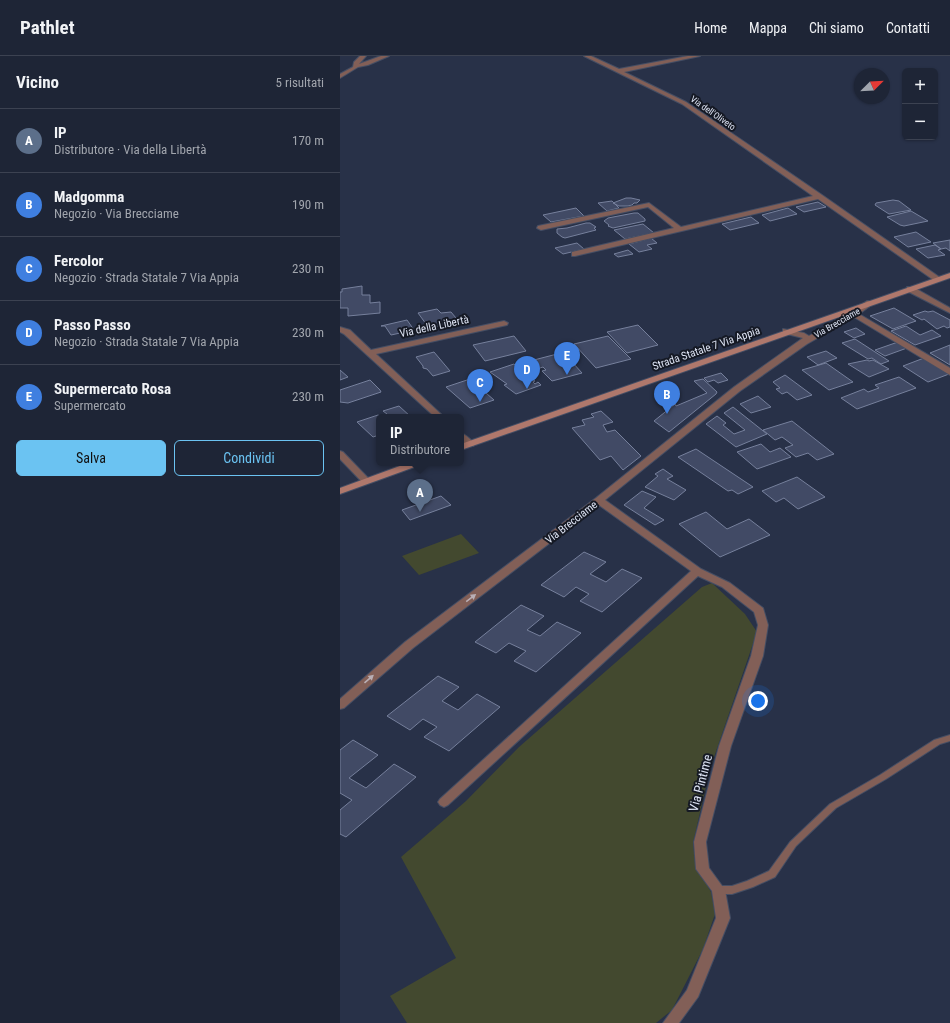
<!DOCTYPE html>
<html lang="it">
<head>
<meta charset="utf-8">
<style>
  :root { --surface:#1e2536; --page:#2b3142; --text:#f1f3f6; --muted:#a1a5ad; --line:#3c4251; --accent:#6bc3f2 }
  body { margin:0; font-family:"Roboto Condensed",sans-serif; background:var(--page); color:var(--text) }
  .controls { position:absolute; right:12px; top:12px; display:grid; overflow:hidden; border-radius:6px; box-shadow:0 1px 3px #0004 }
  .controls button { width:36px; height:36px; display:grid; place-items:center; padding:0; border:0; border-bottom:1px solid var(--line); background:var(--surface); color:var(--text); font:20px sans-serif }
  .compass { position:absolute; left:514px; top:12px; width:36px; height:36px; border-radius:50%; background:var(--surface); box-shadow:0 1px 3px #0004; rotate:66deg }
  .you { position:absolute; left:418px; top:645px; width:14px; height:14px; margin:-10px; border:3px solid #fff; border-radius:50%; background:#1a73e8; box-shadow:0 0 0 6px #1a73e833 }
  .badge { display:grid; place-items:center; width:26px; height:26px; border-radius:50%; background:var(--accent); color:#fff; font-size:13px; font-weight:700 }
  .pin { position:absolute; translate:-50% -33px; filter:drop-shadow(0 1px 2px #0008) }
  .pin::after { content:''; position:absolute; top:21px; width:14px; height:12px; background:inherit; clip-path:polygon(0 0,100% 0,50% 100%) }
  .popup { position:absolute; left:36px; top:358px; width:88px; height:52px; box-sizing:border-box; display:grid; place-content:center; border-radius:6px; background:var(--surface); filter:drop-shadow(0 1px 3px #0005); font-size:13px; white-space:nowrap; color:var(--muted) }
  .popup b { font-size:15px; color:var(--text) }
  .popup::after { content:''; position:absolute; left:50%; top:100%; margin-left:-8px; border:8px solid transparent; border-top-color:var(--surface) }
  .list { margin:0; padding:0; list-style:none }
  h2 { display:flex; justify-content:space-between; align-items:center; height:52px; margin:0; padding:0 16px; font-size:17px }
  h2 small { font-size:13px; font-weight:400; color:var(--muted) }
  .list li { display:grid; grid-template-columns:26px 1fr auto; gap:12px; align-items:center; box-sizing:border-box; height:64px; padding:0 16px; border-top:1px solid var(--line) }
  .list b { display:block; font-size:15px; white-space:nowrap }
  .list p { margin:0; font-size:13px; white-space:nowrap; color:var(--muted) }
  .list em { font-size:13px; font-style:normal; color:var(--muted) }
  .actions { display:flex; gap:8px; padding:12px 16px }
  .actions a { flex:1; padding:9px 0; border:1px solid var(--accent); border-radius:6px; text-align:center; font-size:14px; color:var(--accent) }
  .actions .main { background:var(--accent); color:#111 }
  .map { position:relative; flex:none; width:610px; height:967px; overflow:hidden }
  header { display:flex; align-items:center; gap:24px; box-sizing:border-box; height:56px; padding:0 20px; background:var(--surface); border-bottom:1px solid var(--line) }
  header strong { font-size:19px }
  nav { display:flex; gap:22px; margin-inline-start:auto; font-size:14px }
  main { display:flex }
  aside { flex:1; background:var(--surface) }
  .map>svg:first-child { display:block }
  .green { fill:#43492f }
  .building { fill:#414a65; stroke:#76809c }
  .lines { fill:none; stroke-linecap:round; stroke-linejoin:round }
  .lane-casing { stroke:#454e64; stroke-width:2 }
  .street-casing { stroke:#454e64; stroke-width:2 }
  .secondary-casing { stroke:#454e64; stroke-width:2 }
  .lane { fill:#825f57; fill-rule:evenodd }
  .street { fill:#825f57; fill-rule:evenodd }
  .secondary { fill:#af786c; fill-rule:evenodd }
  .oneway { fill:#b9afb5 }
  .labels { text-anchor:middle; stroke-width:4; stroke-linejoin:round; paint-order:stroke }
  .far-street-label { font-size:9px; fill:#dee4f4; stroke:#151924 }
  .street-label { font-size:11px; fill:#dee4f4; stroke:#151924 }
  .near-street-label { font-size:13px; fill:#dee4f4; stroke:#151924 }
</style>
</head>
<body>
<header>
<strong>Pathlet</strong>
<nav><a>Home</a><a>Mappa</a><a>Chi siamo</a><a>Contatti</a></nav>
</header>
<main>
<aside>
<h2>Vicino<small>5 risultati</small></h2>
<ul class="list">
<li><span class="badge" style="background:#5c6f8a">A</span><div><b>IP</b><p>Distributore · Via della Libertà</p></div><em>170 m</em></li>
<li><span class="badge" style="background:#3f7fe0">B</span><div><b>Madgomma</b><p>Negozio · Via Brecciame</p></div><em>190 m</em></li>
<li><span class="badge" style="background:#3f7fe0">C</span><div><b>Fercolor</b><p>Negozio · Strada Statale 7 Via Appia</p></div><em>230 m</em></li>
<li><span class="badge" style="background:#3f7fe0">D</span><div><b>Passo Passo</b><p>Negozio · Strada Statale 7 Via Appia</p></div><em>230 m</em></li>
<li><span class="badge" style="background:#3f7fe0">E</span><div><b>Supermercato Rosa</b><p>Supermercato</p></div><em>230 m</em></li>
</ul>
<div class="actions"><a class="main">Salva</a><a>Condividi</a></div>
</aside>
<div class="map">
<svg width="610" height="967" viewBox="0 0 610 967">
  <rect width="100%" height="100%" fill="#283148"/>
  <path class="green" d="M 121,478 L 139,497 L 79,519 L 62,500 Z
    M 372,527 L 405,558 L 417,576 L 370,713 L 353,787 L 355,807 L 371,836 L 375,858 L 363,893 L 332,954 L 316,967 L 67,967 L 50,940 L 116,902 L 61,801 L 126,745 L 179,691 L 362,531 Z"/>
  <path class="building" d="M 286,142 L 291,142 L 300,144 L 297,147 L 294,147 L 292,149 L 288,150 L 279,150 L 273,147 Z
    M 553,144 L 559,145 L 571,154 L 549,158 L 535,149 L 536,147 Z
    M 272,145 L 279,152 L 267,155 L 258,147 Z
    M 478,146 L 486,151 L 464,156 L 456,151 Z
    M 236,152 L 244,160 L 211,166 L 203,159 Z
    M 448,152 L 457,158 L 430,165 L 422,159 Z
    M 571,155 L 588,165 L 564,170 L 560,169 L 547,161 Z
    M 294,157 L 298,157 L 305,163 L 305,165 L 273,172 L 268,170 L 269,169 L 264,165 L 268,162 Z
    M 411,161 L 419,167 L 390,174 L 382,168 Z
    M 246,167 L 250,167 L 256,171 L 254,172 L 256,174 L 225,182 L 222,181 L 217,177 L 217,173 L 227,172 Z
    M 303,168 L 314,177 L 285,183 L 274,174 Z
    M 576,176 L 591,186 L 568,191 L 554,181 Z
    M 311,182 L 317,187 L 307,189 L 312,193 L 299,196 L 289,188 Z
    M 610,184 L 610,195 L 606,192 L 601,193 L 593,187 Z
    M 237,187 L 244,193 L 223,198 L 215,192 Z
    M 595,189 L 601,193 L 598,194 L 605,199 L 588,202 L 576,193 Z
    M 288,194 L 293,198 L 278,201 L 274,198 Z
    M 22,230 L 22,239 L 30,239 L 30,247 L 40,246 L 40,257 L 8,260 L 8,252 L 0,252 L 0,236 L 2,236 L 2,233 Z
    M 554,252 L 576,265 L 553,273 L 530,260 Z
    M 97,253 L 101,257 L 111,256 L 116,262 L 112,263 L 113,265 L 108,267 L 109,268 L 89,272 L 78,257 Z
    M 585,255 L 588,256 L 593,255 L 610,264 L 610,271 L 607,272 L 604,270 L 597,273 L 584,263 L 582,264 L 573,259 Z
    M 67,264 L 74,274 L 51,279 L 45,270 L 41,270 Z
    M 298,269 L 318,289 L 287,297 L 267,276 Z
    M 566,270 L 580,279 L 592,274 L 601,280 L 575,289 L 551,275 Z
    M 516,272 L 525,278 L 514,282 L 504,276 Z
    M 174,280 L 186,295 L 145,305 L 133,289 Z
    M 268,280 L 291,303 L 256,312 L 234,288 Z
    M 515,283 L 549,305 L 541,308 L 532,302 L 528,303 L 502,287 Z
    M 558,286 L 567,292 L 545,300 L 535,294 Z
    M 610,289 L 610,309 L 590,297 Z
    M 486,295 L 497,302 L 478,309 L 467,301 Z
    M 94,296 L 110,315 L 93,320 L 87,313 L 83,312 L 83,310 L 76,301 Z
    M 217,298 L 222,302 L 224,301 L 228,304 L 225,305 L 228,309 L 233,307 L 242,317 L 212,325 L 202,315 L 206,314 L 203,311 L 197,313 L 193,309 L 198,308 L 194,304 Z
    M 584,302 L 609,318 L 588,326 L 563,310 Z
    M 527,304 L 529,305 L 533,304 L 549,313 L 529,321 L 508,308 Z
    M 486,307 L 513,326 L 489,334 L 462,314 Z
    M 174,308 L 195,325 L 193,326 L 195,328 L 198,326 L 201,329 L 176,338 L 164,329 L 167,328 L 150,316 Z
    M 0,314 L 8,321 L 0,324 Z
    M 381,317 L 388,324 L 378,327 L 374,324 L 368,326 L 364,322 Z
    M 445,319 L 472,339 L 457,344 L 447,336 L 442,338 L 436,333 L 440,332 L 433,326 Z
    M 559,321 L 576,332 L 517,353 L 501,342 L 524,333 L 528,336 L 539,332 L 535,329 Z
    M 130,323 L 154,344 L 130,352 L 106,331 Z
    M 363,323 L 377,336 L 376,338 L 329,376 L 314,365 L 335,348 L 336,350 L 367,337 L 354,325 Z
    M 30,324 L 40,334 L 41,336 L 8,347 L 0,346 L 0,334 Z
    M 418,340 L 431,351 L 411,357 L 400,348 Z
    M 59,350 L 71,361 L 39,361 L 39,379 L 33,381 L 17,366 L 38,359 L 40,360 L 47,358 L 43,355 Z
    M 393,351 L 427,378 L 396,391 L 366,368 L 377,360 L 386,367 L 383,369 L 394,378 L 405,374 L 384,357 Z
    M 261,355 L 273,366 L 263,369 L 267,376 L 275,374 L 301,400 L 283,414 L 271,400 L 260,404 L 232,372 L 245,369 L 242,364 L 254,361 L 251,358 Z
    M 452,365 L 494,398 L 477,404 L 468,397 L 456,401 L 445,392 L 453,389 L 442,381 L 435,384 L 423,374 Z
    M 421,388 L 430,396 L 440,392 L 451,401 L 417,413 L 397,396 Z
    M 356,393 L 413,431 L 398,438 L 392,434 L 388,435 L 338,401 Z
    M 323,413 L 333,420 L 327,423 L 346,434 L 334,444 L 305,431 L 318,420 L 315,418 Z
    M 457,421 L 485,441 L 458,453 L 444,442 L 436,446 L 422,435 Z
    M 302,435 L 316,441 L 304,452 L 324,464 L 315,469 L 284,449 Z
    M 101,440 L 111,449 L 70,464 L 62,454 Z
    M 366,456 L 387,473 L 409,463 L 430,479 L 380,501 L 339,468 Z
    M 244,496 L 266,506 L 250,518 L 266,526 L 282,513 L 302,522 L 262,556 L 240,545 L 249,538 L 236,531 L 224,541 L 201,529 Z
    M 181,549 L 204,560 L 187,574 L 200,580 L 217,566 L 241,577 L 196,616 L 174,605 L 186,595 L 169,587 L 156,597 L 135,586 Z
    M 98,620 L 119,631 L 102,645 L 118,654 L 137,638 L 160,651 L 109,695 L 84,681 L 97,671 L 83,663 L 70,674 L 47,660 Z
    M 13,684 L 38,699 L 9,722 L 26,732 L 54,708 L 76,721 L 6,781 L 0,778 L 0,754 L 12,744 L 0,737 L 0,694 Z"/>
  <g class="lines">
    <defs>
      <path id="lane" d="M 610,679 L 610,685 L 600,688 L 546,723 L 496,752 L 456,790 L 435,821 L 413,831 L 392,838 L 378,838 L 375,837 L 373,834 L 375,831 L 378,830 L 392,830 L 407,825 L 429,815 L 450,786 L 490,748 L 540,719 L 594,684 Z"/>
      <path id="street" d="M 20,0 L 26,0 L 19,8 L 41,0 L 49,0 L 28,9 L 18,11 L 0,22 L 0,18 L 13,11 L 14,6 Z
        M 244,0 L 251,0 L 279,13 L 348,0 L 360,0 L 284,16 L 346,46 L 482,139 L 602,223 L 601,225 L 595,225 L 478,143 L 235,200 L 232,200 L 232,196 L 334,172 L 308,151 L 201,174 L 197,172 L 198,170 L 309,147 L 341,171 L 473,140 L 342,48 Z
        M 567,231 L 573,231 L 610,252 L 610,257 L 567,235 Z
        M 527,245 L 530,245 L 534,247 L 519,258 L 610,312 L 610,319 L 514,261 L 467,288 L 400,335 L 265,444 L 361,513 L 390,527 L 423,552 L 428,569 L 423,600 L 391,690 L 366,786 L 369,812 L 385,834 L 390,862 L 358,941 L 339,967 L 323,967 L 347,934 L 376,862 L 372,835 L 356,813 L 354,786 L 379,690 L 411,600 L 418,569 L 414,556 L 382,531 L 358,520 L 108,749 L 104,751 L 100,749 L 98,746 L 100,743 L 351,515 L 259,449 L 73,592 L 4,652 L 0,653 L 0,643 L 65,586 L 256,442 L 394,331 L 463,282 L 443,277 L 443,273 L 464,277 L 469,280 L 511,256 Z
        M 164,265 L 168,267 L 167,269 L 36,298 L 104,361 L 95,361 L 4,278 L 0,276 L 0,271 L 10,274 L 31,294 Z
        M 121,377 C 126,379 131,384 135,388 L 133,390 L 127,390 L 121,385 Z
        M 0,395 L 3,396 L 29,423 L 31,425 L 29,427 L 23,427 L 0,403 Z"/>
      <path id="secondary" d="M 610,217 L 610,222 L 121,394 L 121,388 Z
        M 68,407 L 82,407 L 80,409 L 0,438 L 0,432 Z"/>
    </defs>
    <use href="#lane" class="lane-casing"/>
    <use href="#street" class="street-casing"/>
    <use href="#secondary" class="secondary-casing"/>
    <use href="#lane" class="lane"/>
    <use href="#street" class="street"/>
    <use href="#secondary" class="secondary"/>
  </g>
  <defs><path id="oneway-solid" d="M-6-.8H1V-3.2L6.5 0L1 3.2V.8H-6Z"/></defs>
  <g class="oneway">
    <use href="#oneway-solid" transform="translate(131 542) rotate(-37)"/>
    <use href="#oneway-solid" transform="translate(29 623) rotate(-41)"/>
  </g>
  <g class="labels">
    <g class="far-street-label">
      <text transform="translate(373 57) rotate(35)" y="3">Via dell'Oliveto</text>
      <text transform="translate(497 267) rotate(-30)" y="3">Via Brecciame</text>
    </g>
    <g class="street-label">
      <text transform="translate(94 270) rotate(-12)" y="4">Via della Libertà</text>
      <text transform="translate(366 292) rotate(-19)" y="4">Strada Statale 7 Via Appia</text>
      <text transform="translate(231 466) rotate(-38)" y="4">Via Brecciame</text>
    </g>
    <g class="near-street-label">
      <text transform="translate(360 727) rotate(-75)" y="5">Via Pintime</text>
    </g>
  </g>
</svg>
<div class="controls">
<button>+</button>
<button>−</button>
</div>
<svg class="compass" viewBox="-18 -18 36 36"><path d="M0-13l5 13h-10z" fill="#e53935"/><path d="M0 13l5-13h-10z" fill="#a1a5ad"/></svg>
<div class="you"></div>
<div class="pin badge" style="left:80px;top:456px;background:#5c6f8a">A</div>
<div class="popup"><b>IP</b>Distributore</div>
<div class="pin badge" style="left:327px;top:358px;background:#3f7fe0">B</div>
<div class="pin badge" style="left:140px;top:346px;background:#3f7fe0">C</div>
<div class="pin badge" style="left:187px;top:333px;background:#3f7fe0">D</div>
<div class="pin badge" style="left:227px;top:319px;background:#3f7fe0">E</div>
</div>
</main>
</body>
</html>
